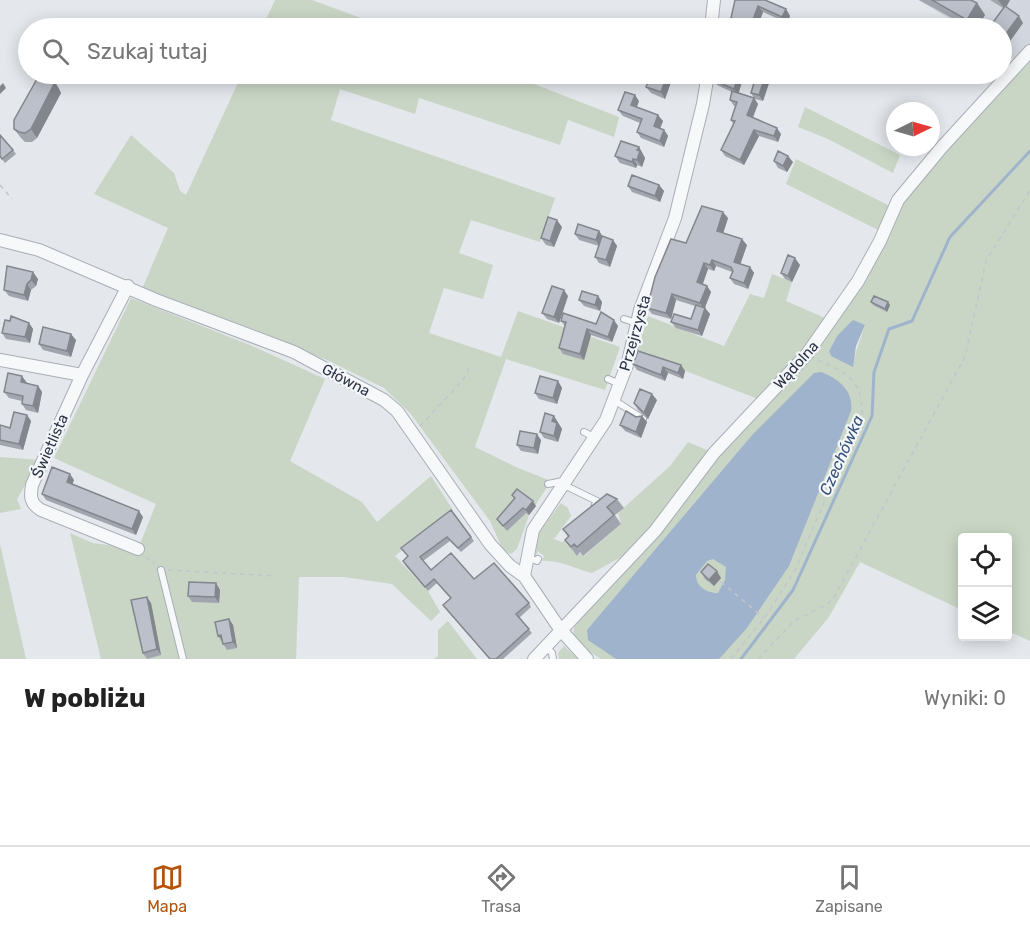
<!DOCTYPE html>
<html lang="pl">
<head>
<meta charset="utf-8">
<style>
  :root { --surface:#fff; --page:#f6f6f6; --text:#222; --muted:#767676; --line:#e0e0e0; --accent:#b45309 }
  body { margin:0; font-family:Rubik,sans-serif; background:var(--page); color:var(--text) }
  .controls { position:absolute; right:18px; bottom:18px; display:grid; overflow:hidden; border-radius:6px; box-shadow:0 3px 15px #0003 }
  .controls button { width:54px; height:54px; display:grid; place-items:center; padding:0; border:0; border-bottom:2px solid var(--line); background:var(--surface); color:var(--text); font:30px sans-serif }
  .compass { position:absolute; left:886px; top:102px; width:54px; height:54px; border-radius:50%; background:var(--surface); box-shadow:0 3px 15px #0003; rotate:85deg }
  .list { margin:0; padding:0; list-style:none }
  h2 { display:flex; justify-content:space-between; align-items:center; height:78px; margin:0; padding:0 24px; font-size:26px }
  h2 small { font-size:20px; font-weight:400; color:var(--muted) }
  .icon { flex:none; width:33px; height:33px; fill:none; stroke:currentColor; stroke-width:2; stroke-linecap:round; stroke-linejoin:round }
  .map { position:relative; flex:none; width:1030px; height:659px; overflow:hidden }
  .search { position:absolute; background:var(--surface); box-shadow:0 3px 15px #0003; left:18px; right:18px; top:18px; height:66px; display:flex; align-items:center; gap:15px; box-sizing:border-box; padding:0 21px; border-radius:33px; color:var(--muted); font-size:22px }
  .sheet { height:186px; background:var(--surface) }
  nav { display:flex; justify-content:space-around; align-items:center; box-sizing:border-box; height:84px; border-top:2px solid var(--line); background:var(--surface); font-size:16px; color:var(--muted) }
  nav a { display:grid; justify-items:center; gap:3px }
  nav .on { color:var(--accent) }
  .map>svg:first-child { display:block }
  .built { fill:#d2d6de }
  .green { fill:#c9d6c5; fill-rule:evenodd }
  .water { fill:#9fb4cc; fill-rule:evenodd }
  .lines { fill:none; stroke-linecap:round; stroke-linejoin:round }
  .stream { stroke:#9fb4cc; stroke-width:3 }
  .lane-casing { stroke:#a9aeb7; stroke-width:8 }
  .street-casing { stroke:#a9aeb7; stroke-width:14 }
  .path { stroke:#c2c5cb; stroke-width:1.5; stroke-dasharray:4.5 4.5; stroke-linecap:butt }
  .lane { stroke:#f7f8fa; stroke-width:6 }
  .street { stroke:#f7f8fa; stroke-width:12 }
  .wall { fill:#a1a5ae; fill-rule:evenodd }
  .shaded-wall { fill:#83868d }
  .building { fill:#bbc0ca; stroke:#83868d; stroke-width:1.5 }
  .labels { text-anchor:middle; stroke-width:4.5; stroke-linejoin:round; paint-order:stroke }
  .street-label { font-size:15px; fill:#2b3445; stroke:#f4f6f9 }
  .water-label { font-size:16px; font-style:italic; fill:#34527a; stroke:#f4f6f9 }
</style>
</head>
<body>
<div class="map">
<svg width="1030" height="659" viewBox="0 0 1030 659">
  <rect width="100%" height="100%" fill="#e4e7ec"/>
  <path class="built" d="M 918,0 L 1030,0 L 1030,44 L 1015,60 L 1002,52 L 1002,28 L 965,28 Z"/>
  <path class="green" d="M 275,0 L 312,0 L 388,28 L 262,28 Z
    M 1030,53 L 1030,641 L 1008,631 L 1008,538 L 962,538 L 962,610 L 860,562 L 829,617 L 794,659 L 601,659 C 588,650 568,643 575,625 L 688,499 L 722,451 L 817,352 L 853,299 L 903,198 ZM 865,325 L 854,358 L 831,356 L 829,351 L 837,336 Z
    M 242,74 L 508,74 L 619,117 L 614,137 L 568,120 L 560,145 L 419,98 L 415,114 L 340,89 L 331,120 L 555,198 L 540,242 L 471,220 L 459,253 L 493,265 L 483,299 L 444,288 L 429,333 L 501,357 L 518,311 L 620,347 L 605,390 L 506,359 L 475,447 L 518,468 L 551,481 L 529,515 L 517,549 L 511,554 L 503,550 L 490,521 L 410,413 L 384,388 L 327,360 L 142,289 L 168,228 L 94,194 L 131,135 L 174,173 L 180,191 L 186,195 Z
    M 805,107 L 900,155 L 893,173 L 828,139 L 798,127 Z
    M 796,159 L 888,205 L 880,231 L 786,184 Z
    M 772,274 L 792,282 L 786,301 L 832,321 L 763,401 L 637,352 L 648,316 L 724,346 L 750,294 L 764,298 Z
    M 131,298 L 250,345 L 325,379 L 290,461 L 362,502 L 377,522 L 431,476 L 453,510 L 395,556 L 428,591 L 440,612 L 431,621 L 392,584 L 344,577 L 299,577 L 296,659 L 101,659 L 70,533 L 93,543 L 138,549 L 156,504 L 54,458 Z
    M 688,442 L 714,453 L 638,548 L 592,573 C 575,569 559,559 542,561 L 544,556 L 538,551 L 535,557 L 539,532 L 561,503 L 568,508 L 571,516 L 554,539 L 562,542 L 569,538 L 577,555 L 580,553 L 584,556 L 621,524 L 618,513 L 670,466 Z
    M 0,457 L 40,460 L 17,499 L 21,509 L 0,513 Z
    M 0,544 L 26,659 L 0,659 Z
    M 448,621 L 477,659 L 434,659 L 438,656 L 438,630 Z
    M 564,646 L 578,659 L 559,659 L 558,653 Z"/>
  <path class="water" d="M 853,320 L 865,325 L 856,346 L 853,367 L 831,356 L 829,351 L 837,336 Z
    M 821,372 C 839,379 854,391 851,411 L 789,566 L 747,628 L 719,659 L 616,659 L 588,640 L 587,630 L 753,434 L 814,373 ZM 713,559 L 726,567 L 725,580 L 718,593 C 707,593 696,587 696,575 L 707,561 Z"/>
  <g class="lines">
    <path class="stream" d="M 741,659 L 793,590 L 872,416 L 874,372 L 889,329 L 912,321 L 950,237 L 1030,151"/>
    <defs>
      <path id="lane" d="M 624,319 L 637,323
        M 608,379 L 620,384
        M 614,400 L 643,419
        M 584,432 L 594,437
        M 548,484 L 563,481
        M 564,485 L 599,502 L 595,505
        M 527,557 L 537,561 L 538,559
        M 161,570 L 183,659
        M 545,645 L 552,653 L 553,659"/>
      <path id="street" d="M 711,28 L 714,0
        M 0,240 L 39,250 L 156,300 L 294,352 L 384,400 L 397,411 L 490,544 L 510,566 L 524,576 L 560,629 L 587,659
        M 128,286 L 82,375 L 32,485 C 30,497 30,503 41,510 L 138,549
        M 0,360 L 82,375
        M 524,576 L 533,530 L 606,420 L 628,362 L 640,310 L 675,218 L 703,104 L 708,74
        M 534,659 L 655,531 L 714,453 L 807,354 L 858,281 L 880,241 L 898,200 L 942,147 L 1030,51"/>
    </defs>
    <use href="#lane" class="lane-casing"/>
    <use href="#street" class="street-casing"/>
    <path class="path" d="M 0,185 L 12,199
      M 420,426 L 463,380 L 469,368
      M 146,557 L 154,564
      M 168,570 L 275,576
      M 721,582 L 764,618
      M 731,659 L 768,613 L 795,570 L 862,414 C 862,378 846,373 816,359
      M 758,659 L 794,621 L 826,605 L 833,599 L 965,357 L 986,261 L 1030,190"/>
    <use href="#lane" class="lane"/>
    <use href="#street" class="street"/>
  </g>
  <path class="wall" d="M 735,0 L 786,9 L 790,16 L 787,23 L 763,12 L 757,28 L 747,28 L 735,24 L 731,18 Z
    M 919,0 L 971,0 L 977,3 L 985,15 L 977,28 L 970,28 Z
    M 990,0 L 1010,0 L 1006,7 L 1023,23 L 1010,41 L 1002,35 L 1002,28 L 994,28 L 991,25 L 1003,8 Z
    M 716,74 L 772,74 L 763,101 L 755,99 L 758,104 L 753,118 L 781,134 L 778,142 L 759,136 L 744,165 L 725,156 L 721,150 L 733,124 L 731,120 L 736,106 L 734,106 L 730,100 L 732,92 L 717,85 L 713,80 ZM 744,76 L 755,80 L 751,93 L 754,98 L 738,93 Z
    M 667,76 L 671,82 L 665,99 L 651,93 L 646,87 Z
    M 58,87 L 61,93 L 37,138 L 32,142 L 25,142 L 21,138 L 14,129 Z
    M 639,101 L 637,107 L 663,121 L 660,129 L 664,130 L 668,136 L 664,147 L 641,138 L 637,132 L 640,123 L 623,116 L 618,110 Z
    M 639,147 L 645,158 L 642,167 L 637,165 L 636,168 L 620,163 L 615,156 Z
    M 13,150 L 16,154 L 5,163 L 0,157 Z
    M 774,161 L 793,162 L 787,172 L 778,168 Z
    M 659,185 L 664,191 L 660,202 L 632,192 L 628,186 Z
    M 728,218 L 723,233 L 747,245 L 740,264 L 750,267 L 754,273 L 748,289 L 734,284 L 730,278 L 732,272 L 716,266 L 714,271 L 708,269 L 703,284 L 707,286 L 711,292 L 705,308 L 710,314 L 702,336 L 676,328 L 671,322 L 691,319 L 695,306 L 676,300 L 671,319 L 652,314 L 647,308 L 686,243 Z
    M 562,227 L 554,247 L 546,245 L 541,238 Z
    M 599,231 L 603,237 L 613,240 L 617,246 L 610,267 L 599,263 L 595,257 L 599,246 L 579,240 L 575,234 Z
    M 800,265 L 792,282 L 785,279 L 781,273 Z
    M 7,266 L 38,279 L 36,286 L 31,290 L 28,301 L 9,296 L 4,290 Z
    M 568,296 L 559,323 L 547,319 L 542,313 Z
    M 598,296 L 602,302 L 600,311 L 584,306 L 579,300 Z
    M 871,302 L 888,302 L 890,305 L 887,312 L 873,305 Z
    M 561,321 L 596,324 L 618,326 L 612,342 L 591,335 L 584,360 L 563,354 L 559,348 L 565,326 Z
    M 29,323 L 33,329 L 30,343 L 6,339 L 2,333 Z
    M 76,340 L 71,357 L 43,350 L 39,344 Z
    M 633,364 L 681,365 L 685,371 L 683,379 L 668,373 L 665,381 L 637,370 Z
    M 558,381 L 562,388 L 557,404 L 539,399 L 535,393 Z
    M 26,383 L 38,386 L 42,392 L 38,413 L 26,410 L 22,404 L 22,401 L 9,398 L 4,392 L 27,383 Z
    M 657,400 L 648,419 L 638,410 L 634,403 Z
    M 27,415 L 31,421 L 23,450 L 0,445 L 0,425 L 10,428 Z
    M 554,416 L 562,429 L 558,442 L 544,438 L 540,432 Z
    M 642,416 L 647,422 L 641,438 L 625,431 L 620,425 L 636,417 Z
    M 541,440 L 538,454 L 521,451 L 517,445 Z
    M 74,480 L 72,484 L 143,517 L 136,535 L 46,500 L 42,494 Z
    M 512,495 L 536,506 L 529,515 L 526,513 L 507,531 L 497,519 L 514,499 Z
    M 617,499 L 624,508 L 615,515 L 621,524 L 583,556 L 580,552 L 577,556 L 565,540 L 568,537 L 563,529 Z
    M 451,510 L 474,541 L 461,552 L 450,541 L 423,561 L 431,570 L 474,579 L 529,603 L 531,607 L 519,618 L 532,633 L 503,659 L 490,659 L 443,605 L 451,599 L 437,583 L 428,591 L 405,565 Z
    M 701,572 L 721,578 L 714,586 L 705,579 Z
    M 216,583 L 220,590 L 219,603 L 192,602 L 188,596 Z
    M 151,603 L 161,655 L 147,659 L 143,653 Z
    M 229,619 L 233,625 L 237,648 L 227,650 L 218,636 Z"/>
  <path class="shaded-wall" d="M 998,0 L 1010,0 L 1005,9 Z
    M 977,3 L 985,15 L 977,28 L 973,28 L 967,20 Z
    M 758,6 L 763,12 L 757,28 L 754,28 L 751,25 Z
    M 786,9 L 790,16 L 787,23 L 782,17 Z
    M 1019,16 L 1023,23 L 1010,41 L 1005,35 Z
    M 739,74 L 742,74 L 744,76 L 738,95 L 734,89 Z
    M 766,74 L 772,74 L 763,101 L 759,95 Z
    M 667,76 L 671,82 L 665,99 L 661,92 Z
    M 52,77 L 58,87 L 61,93 L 37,138 L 31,129 Z
    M 3,83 L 6,88 L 0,94 L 0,86 Z
    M 635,95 L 639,101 L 635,111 L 631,105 Z
    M 754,98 L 758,104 L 751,121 L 747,115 Z
    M 658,115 L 663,121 L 658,133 L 654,126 Z
    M 777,128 L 781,134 L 778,142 L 774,136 Z
    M 664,130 L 668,136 L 664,147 L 660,141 Z
    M 754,130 L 759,136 L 744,165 L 740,160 Z
    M 639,147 L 645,158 L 642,167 L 637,160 L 637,150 Z
    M 788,156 L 793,162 L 787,172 L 783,166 Z
    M 633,159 L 637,165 L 636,168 L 632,162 Z
    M 659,185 L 664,191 L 660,202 L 655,196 Z
    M 723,212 L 728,218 L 722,237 L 717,231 Z
    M 557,220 L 562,227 L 554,247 L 550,241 Z
    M 599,231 L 603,237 L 600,247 L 596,240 Z
    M 742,239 L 747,245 L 739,268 L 734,262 Z
    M 613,240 L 617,246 L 610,267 L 606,260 Z
    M 795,258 L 800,265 L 792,282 L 788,276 Z
    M 712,260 L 716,266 L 714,271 L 710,265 Z
    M 704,263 L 708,269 L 701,288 L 697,282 Z
    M 750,267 L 754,273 L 748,289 L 744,283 Z
    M 33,272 L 38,279 L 36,286 L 31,280 Z
    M 27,284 L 31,290 L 28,301 L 24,295 Z
    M 707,286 L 711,292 L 704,309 L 700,303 Z
    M 564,290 L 568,296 L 559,323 L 554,317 Z
    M 672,294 L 676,300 L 671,319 L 666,313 Z
    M 598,296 L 602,302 L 600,311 L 595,305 Z
    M 888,302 L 890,305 L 887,312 L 885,309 Z
    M 705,308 L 710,314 L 702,336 L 698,330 Z
    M 614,320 L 618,326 L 612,342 L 608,337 Z
    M 29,323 L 33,329 L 30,343 L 25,337 Z
    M 587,329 L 591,335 L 584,360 L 580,354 Z
    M 71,334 L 76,340 L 71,357 L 67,351 Z
    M 681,365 L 685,371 L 683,379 L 678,373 Z
    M 663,367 L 668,373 L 665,381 L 661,375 Z
    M 22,376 L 27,383 L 25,388 L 21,382 Z
    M 558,381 L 562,388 L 557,404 L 553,398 Z
    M 38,386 L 42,392 L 38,413 L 33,406 Z
    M 652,394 L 657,400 L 648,419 L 644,413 Z
    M 27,415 L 31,421 L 23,450 L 19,444 Z
    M 554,416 L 562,429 L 558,442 L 554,436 L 552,421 Z
    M 642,416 L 647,422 L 641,438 L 636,432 Z
    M 537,434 L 541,440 L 538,454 L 534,448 Z
    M 70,474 L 74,480 L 71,488 L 67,482 Z
    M 533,501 L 536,506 L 529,515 L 526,510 Z
    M 139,511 L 143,517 L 136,535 L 132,529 Z
    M 717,571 L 721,578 L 714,586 L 709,580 Z
    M 216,583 L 220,590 L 219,603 L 215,597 Z
    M 147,597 L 151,603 L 161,655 L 157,649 Z
    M 229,619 L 233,625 L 237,648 L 233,642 Z"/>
  <path class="building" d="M 735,0 L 765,0 L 786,9 L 782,17 L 758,6 L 751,25 L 731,18 Z
    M 932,0 L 971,0 L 977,3 L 967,20 Z
    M 1005,6 L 1019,16 L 1005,35 L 1002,32 L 1002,28 L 996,28 L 991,25 Z
    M 46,74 L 52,77 L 54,84 L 31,129 L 25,133 L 19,132 L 14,129 L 14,120 L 37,79 Z
    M 651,74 L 660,74 L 667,76 L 661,92 L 646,87 Z
    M 716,74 L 739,74 L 734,89 L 713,80 Z
    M 748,74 L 766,74 L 759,95 L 751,93 L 756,76 Z
    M 732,91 L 754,98 L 747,115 L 777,128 L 774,136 L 754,130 L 740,160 L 721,150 L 735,121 L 731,120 L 737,102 L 730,100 Z
    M 625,92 L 635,95 L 631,105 L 658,115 L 654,126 L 664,130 L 660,141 L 637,132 L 642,119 L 618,110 Z
    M 0,135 L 13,150 L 2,159 L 0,156 Z
    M 621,141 L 639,147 L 637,150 L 640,151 L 637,160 L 633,159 L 632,162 L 615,156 Z
    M 778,151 L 788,156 L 783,166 L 774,161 Z
    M 632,175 L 659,185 L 655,196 L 628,186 Z
    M 702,206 L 723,212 L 717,231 L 742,239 L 734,262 L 750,267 L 744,283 L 730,278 L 733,271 L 731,267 L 712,260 L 710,265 L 704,263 L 697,282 L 707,286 L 700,303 L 672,294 L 666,313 L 647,308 L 655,277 L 671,239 L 686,243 Z
    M 548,217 L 557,220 L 550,241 L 541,238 Z
    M 578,224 L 599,231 L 596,240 L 575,234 Z
    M 602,236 L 613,240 L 606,260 L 595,257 Z
    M 788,255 L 795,258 L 788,276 L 781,273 Z
    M 7,266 L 33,272 L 31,280 L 27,284 L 24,295 L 4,290 Z
    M 552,286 L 564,290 L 554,317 L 542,313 Z
    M 582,291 L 598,296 L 595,305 L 579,300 Z
    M 874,296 L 888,302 L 885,309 L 871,302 Z
    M 696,305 L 705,308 L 698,330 L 671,322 L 674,314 L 691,319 Z
    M 601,312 L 614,320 L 608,337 L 587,329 L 580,354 L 559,348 L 566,322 L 561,321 L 563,313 L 596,324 Z
    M 11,316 L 29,323 L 25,337 L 2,333 L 5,320 L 10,321 Z
    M 43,327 L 71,334 L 67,351 L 39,344 Z
    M 638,351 L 681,365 L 678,373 L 663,367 L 661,375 L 633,364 Z
    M 8,373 L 22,376 L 21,382 L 38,386 L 33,406 L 22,404 L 23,396 L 4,392 Z
    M 540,376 L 558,381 L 553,398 L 535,393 Z
    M 640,389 L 652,394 L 644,413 L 634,403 Z
    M 626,411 L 636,417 L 642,416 L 636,432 L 620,425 Z
    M 14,412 L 27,415 L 19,444 L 0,440 L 0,425 L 10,428 Z
    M 545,413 L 554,416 L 552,421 L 557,423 L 554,436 L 540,432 Z
    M 520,431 L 537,434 L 534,448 L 517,445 Z
    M 52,467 L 70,474 L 67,482 L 139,511 L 132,529 L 42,494 Z
    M 517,489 L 533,501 L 526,510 L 523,508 L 503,526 L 497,519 L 515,498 L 512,495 Z
    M 607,494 L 617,499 L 607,507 L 614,515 L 577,547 L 574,544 L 571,547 L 565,540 L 569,536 L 563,529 Z
    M 451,510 L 471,537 L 458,548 L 447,537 L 420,557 L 431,570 L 451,553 L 474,579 L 494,563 L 529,603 L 516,614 L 529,629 L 496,659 L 490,659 L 443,605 L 451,598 L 434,579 L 425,587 L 403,561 L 408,556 L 401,548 Z
    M 708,564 L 717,571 L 709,580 L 701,572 Z
    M 189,582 L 216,583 L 215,597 L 188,596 Z
    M 147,597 L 157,649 L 143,653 L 131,600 Z
    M 229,619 L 233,642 L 223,644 L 221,635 L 218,636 L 215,622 Z"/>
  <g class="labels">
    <g class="street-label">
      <text transform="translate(635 333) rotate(-74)" y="5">Przejrzysta</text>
      <text transform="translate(796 365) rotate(-48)" y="5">Wądolna</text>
      <text transform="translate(346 380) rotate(28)" y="5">Główna</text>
      <text transform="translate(50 446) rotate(-66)" y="5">Świetlista</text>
    </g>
    <g class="water-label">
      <text transform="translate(841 455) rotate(-66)" y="6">Czechówka</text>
    </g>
  </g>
</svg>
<div class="controls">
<button><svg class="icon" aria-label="locate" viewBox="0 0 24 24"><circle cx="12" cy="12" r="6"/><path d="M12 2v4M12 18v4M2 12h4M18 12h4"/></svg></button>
<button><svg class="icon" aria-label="layers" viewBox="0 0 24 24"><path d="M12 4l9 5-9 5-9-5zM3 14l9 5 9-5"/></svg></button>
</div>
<svg class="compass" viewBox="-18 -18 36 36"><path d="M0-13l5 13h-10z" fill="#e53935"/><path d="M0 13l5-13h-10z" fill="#767676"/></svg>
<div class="search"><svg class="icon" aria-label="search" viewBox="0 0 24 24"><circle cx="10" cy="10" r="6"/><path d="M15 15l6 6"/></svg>Szukaj tutaj</div>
</div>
<section class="sheet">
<h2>W pobliżu<small>Wyniki: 0</small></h2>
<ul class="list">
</ul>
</section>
<nav>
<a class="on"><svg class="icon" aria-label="map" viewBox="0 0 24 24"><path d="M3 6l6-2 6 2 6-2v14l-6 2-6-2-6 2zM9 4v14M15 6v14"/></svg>Mapa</a>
<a><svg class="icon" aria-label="directions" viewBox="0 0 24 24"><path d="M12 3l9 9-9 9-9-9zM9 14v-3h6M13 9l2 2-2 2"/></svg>Trasa</a>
<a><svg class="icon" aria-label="saved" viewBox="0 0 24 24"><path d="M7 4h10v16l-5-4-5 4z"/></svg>Zapisane</a>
</nav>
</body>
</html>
